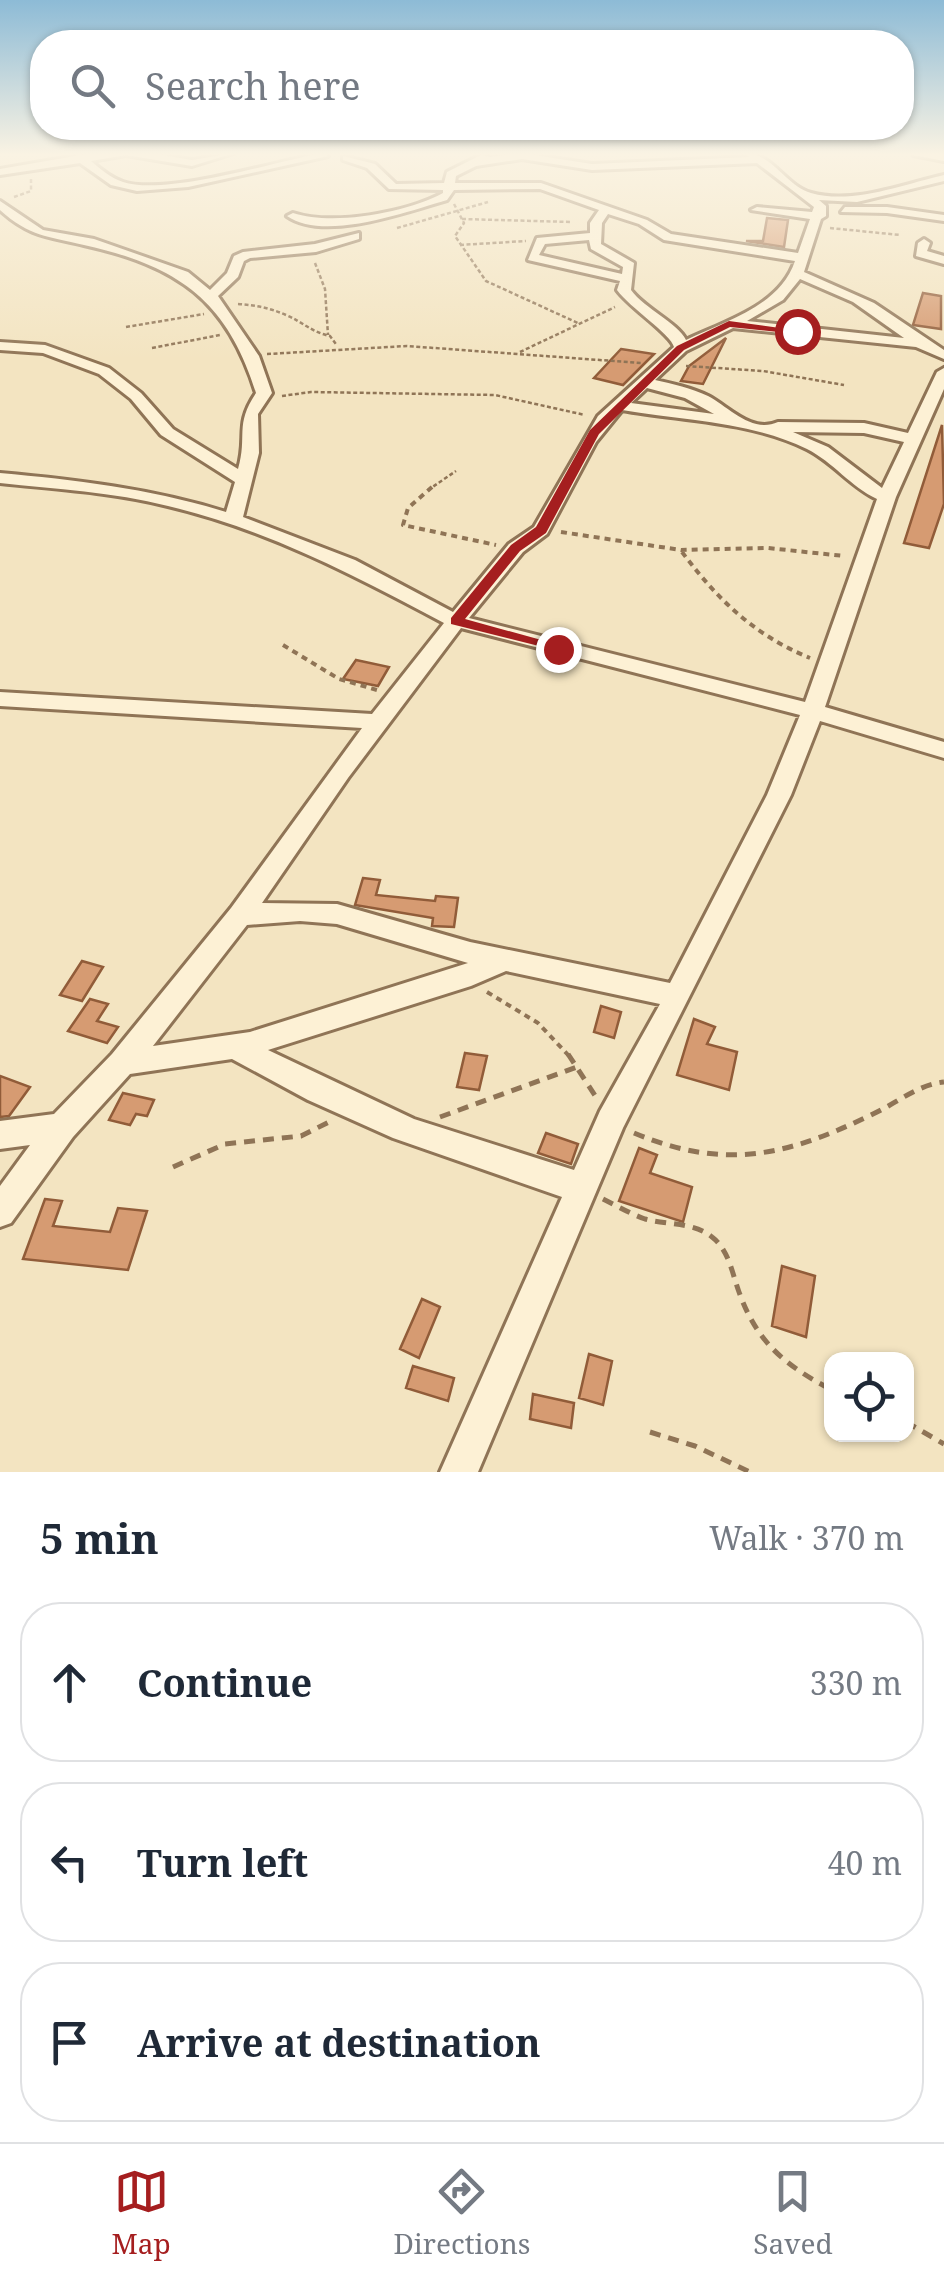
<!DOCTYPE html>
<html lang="en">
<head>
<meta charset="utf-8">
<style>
  :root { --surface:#fff; --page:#f2f2f3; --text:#1f2937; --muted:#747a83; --line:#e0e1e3; --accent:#a51e1f }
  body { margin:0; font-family:"Noto Serif",serif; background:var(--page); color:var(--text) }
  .controls { position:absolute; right:30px; bottom:30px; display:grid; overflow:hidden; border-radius:20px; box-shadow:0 2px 8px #0004 }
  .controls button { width:90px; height:90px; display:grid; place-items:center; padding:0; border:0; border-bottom:2px solid var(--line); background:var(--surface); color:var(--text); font:50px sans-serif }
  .stop { position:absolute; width:30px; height:30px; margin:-22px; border:8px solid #a51e1f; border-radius:50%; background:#fff }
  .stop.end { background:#a51e1f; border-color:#fff; box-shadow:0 2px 10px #0008 }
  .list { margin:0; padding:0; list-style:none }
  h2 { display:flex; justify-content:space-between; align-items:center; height:130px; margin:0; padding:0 40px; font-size:42px }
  h2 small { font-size:32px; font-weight:400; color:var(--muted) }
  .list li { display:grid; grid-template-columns:65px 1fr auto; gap:30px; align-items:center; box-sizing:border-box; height:160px; margin:0 20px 20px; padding:0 20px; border:2px solid var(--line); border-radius:40px }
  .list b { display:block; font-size:38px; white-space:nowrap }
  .list em { font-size:32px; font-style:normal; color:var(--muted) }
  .icon { flex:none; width:55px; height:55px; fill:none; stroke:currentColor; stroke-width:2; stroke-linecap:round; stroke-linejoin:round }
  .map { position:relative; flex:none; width:944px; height:1472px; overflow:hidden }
  .search { position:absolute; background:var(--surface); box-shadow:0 2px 8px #0004; left:30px; right:30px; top:30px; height:110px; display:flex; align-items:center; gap:25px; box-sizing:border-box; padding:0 35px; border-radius:40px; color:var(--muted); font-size:38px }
  .sheet { height:670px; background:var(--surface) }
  nav { display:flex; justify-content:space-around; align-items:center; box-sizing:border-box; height:140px; border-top:2px solid var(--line); background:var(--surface); font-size:28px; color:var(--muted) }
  nav a { display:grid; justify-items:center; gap:5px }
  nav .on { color:var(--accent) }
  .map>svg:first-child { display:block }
  .building { fill:#d69b72; stroke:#915c39; stroke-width:2.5 }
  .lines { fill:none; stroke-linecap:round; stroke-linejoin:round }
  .minor-casing { stroke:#8f7456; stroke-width:6 }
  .path-far2 { stroke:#8f7456; stroke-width:2.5; stroke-dasharray:4 2.5; stroke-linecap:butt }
  .path-far1 { stroke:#8f7456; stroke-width:4; stroke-dasharray:6 5; stroke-linecap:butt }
  .path { stroke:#8f7456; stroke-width:5; stroke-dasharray:11 8; stroke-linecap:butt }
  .minor { fill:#fdf1d5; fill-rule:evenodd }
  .route { fill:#a51e1f }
</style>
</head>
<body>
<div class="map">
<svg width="944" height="1472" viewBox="0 0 944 1472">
  <rect width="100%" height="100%" fill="#f3e4c1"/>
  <path class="building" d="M 767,218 L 788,220 L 784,247 L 746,241 L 763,241 Z
    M 923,293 L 941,296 L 941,329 L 913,325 Z
    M 726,338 L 703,384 L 681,381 L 689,366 Z
    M 621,349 L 654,354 L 623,385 L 594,378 Z
    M 942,425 L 944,504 L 929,548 L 904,543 Z
    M 356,660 L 389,667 L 378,686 L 343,679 Z
    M 363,878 L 380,880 L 376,895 L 435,901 L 436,896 L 458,898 L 454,927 L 432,926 L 433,918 L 355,905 Z
    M 82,961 L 103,967 L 82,1001 L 60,995 Z
    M 90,999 L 108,1004 L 97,1021 L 118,1027 L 107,1043 L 68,1031 Z
    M 601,1006 L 621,1012 L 614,1038 L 594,1032 Z
    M 694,1019 L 715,1027 L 707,1044 L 737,1052 L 729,1090 L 677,1075 Z
    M 465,1053 L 487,1056 L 479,1090 L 457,1087 Z
    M 0,1076 L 30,1087 L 9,1116 L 0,1117 Z
    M 123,1093 L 154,1100 L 147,1116 L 136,1114 L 130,1125 L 109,1120 Z
    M 546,1133 L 578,1144 L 571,1164 L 538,1153 Z
    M 639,1148 L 657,1155 L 650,1173 L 692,1187 L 683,1222 L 619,1201 Z
    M 45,1199 L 62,1201 L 53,1226 L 110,1232 L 118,1208 L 147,1211 L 128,1270 L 23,1259 Z
    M 782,1266 L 815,1276 L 806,1337 L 772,1326 Z
    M 422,1299 L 440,1307 L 419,1358 L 400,1349 Z
    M 589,1354 L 612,1361 L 603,1405 L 579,1398 Z
    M 413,1366 L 454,1378 L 448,1401 L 406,1388 Z
    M 533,1394 L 574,1403 L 571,1428 L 530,1419 Z"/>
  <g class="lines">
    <defs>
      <path id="minor" d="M 150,153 L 192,160 L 234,153 L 192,166 L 126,155 L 91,161 C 100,169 111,178 123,182 C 166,196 274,162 322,153 L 328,156 L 188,187 L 137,191 L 111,185 L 80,163 L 0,175 L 0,169 L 81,155 Z
        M 521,153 L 592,164 L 749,157 L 745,153 C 772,153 786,186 811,193 C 853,205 904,184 944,175 L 944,181 L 857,202 L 819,200 L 826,206 L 826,216 L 821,219 L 804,272 L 874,303 L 944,350 L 944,359 L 916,347 L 733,328 L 686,351 L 655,380 C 673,384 691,388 708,396 C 729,407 752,434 778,422 L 864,423 L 908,433 L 937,372 L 944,368 L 944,389 L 896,497 L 825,707 L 944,742 L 944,758 L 820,721 L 791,795 L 623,1128 L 478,1472 L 440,1472 L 562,1197 L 393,1138 L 308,1100 L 232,1059 L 130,1074 L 73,1137 L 11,1223 L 0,1227 L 0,1186 L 30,1145 L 0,1149 L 0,1121 L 54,1114 L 112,1054 L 231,908 L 362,728 L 0,706 L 0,692 L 372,714 L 444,623 C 356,576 266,529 168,506 C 113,492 56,489 0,483 L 0,473 C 77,480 152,489 226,512 L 235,482 L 161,435 L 131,399 L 99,374 L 43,353 L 0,350 L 0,342 L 45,345 L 109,368 L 141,393 L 173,429 L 238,469 C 248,435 234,426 256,393 C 227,300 178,266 84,245 C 47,236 30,237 0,210 L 0,201 L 43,230 L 94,239 L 188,272 L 210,290 L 227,273 L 234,256 L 243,252 L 315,244 L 359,233 L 359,239 L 316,252 L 250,258 L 244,261 L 238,277 L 218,296 L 259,356 L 272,393 L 258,414 L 259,453 L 243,517 L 355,560 L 453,612 L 509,544 L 534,527 L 598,416 L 674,347 C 671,334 630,308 617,290 L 620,281 L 528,260 L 537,238 L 590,233 L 590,223 L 599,210 L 540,189 L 454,190 L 447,200 C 406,212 324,242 287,216 L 293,213 C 333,226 406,213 443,193 L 443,190 L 389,189 L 367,168 L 343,160 L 343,156 L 375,164 L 396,184 L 444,183 L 447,172 L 481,155 L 490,157 ZM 522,159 L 592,170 L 757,163 L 814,207 L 812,212 L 757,207 L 751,210 L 810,219 L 798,253 L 671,234 L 647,220 L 541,183 L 455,183 L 456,176 L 476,166 ZM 608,214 L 639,224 L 664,240 L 795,261 C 780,306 726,321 686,340 C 678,323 645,309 631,290 L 634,263 L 601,244 L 602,223 ZM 589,240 L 591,249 L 623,267 L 622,274 L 539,255 L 545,244 ZM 800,279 L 853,302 L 904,338 L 747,321 L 783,300 ZM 647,388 L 685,398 L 714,414 L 631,403 ZM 622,410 C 684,421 750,421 807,449 C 833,462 851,487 877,499 L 805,702 L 469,618 L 523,552 L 547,534 L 596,442 ZM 793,432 L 864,433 L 904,442 L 882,488 L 828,447 ZM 461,628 L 800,715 L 767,795 L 670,983 L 470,942 L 337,904 L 262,903 L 348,778 ZM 300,921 L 337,924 L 468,963 L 250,1032 L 153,1046 L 247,925 ZM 506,971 L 660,1004 L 600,1111 L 574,1170 L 414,1119 L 268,1050 L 471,986 Z
        M 912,153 L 944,155 L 944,161 L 913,155 Z
        M 845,207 L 887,207 L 944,215 L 944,221 L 887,213 L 841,212 Z
        M 924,239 L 930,243 L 927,251 L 944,256 L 944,264 L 916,256 L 918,243 Z"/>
    </defs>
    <use href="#minor" class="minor-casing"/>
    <path class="path-far2" d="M 14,197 L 31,191 L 31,179
      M 454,204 L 464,223 L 455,236 L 486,281 L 580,324
      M 462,219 L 572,222
      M 397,228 L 488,202
      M 830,228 L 900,235
      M 460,245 L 526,241
      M 315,263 L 325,289 L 328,335
      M 238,304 C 255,305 270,308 286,315 C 303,322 311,332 330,336 L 336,344
      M 126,327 L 204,314
      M 152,348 L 220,335
      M 520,352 L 615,307
      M 267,354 L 407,346 L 641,363
      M 686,366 L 763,371 L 844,385
      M 282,396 L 311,392 L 495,395 L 585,415
      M 428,490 L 456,471"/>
    <path class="path-far1" d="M 432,487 L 408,508 L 403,525 L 496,545
      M 561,532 L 681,550 L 768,548 L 844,556
      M 682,552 C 718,600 754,635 810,658
      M 283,645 L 339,679 L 377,690
      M 487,992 L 538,1023 L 570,1057"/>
    <path class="path" d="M 568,1054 L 596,1097
      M 440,1117 L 577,1067
      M 634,1133 C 725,1171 787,1156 873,1114 C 897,1103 917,1085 944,1082
      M 173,1167 L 225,1144 L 301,1136 L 329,1122
      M 603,1199 C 617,1206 631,1214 645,1219 C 667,1225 694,1222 712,1237 C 729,1250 732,1273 739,1292 C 757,1343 786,1366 832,1390
      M 906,1422 L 944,1444
      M 650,1432 L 695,1446 L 750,1472"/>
    <use href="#minor" class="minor"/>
  </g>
  <linearGradient id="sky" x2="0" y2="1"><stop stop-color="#8dbbd6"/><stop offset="0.43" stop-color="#faf3e3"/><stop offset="1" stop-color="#faf3e3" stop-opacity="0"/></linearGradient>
  <rect width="944" height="359" fill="url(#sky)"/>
  <path class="route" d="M 729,321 L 802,331 L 797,334 L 730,327 L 684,350 L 599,434 L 546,533 L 520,551 L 465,619 L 563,646 L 563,652 L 451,624 L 451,618 L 511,545 L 536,527 L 590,430 L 677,346 Z"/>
</svg>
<div class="controls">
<button><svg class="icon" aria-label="locate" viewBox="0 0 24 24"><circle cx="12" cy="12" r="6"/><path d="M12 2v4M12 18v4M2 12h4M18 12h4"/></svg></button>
</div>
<div class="stop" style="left:797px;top:331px"></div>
<div class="stop end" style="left:558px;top:649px"></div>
<div class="search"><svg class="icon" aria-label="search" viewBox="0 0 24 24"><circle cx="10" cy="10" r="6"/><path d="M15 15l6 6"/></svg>Search here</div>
</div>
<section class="sheet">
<h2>5 min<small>Walk · 370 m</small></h2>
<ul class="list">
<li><svg class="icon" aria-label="ahead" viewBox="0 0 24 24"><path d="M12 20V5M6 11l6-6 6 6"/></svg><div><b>Continue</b></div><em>330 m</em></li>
<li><svg class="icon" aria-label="left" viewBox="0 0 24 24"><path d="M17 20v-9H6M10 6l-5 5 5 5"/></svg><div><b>Turn left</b></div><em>40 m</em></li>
<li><svg class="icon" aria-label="arrive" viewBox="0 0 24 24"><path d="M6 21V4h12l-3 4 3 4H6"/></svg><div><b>Arrive at destination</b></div></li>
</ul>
</section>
<nav>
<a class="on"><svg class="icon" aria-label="map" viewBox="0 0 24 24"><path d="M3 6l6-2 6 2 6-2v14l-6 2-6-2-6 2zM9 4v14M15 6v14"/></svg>Map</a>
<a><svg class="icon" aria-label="directions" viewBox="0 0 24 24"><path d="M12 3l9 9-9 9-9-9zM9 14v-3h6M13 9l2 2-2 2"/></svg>Directions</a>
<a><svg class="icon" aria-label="saved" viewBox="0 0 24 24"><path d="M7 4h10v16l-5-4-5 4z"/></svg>Saved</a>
</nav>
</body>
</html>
